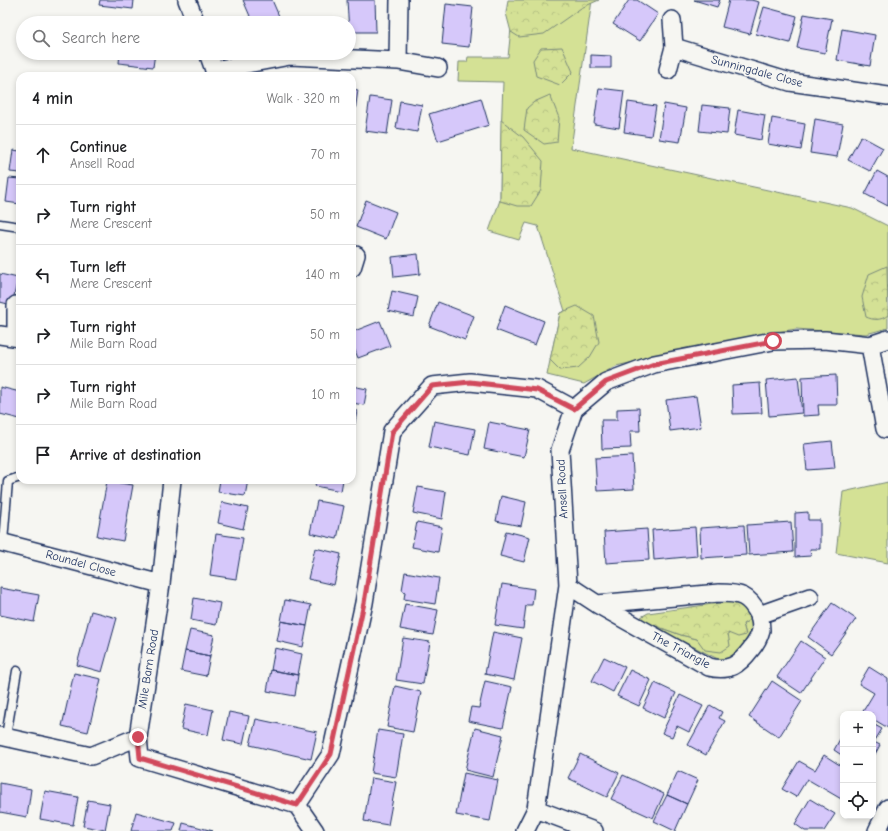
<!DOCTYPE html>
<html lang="en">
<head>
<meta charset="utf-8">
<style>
  :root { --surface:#fff; --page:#f2f2f2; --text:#202124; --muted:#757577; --line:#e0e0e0 }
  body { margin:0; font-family:"Comic Neue",sans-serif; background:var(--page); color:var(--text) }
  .controls { position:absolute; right:12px; bottom:12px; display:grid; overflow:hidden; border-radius:8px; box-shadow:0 2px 6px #0003 }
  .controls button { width:36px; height:36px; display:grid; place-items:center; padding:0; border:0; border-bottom:1px solid var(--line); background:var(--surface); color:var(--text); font:20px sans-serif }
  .stop { position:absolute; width:12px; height:12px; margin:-9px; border:3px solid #d1495b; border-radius:50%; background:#fff }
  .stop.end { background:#d1495b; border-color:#fff; box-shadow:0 1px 4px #0008 }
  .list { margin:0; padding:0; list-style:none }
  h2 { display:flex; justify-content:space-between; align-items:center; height:52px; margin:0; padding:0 16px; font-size:17px }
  h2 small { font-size:13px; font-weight:400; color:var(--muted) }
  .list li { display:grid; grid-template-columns:26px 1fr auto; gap:12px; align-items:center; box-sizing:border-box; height:60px; padding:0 16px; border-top:1px solid var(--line) }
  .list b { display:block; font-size:15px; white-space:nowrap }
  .list p { margin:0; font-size:13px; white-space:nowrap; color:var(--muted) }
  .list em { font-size:13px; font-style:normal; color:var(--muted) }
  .icon { flex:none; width:22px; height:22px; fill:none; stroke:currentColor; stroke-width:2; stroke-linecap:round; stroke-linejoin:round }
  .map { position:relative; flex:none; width:888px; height:831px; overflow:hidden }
  .search { position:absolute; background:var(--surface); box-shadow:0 2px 6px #0003; left:16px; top:16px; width:340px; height:44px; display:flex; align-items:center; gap:10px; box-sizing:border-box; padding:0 14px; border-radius:22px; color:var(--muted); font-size:15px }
  .panel { position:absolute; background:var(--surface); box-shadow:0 2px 6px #0003; left:16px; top:72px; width:340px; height:412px; border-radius:12px }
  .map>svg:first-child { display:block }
  .green { fill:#d4e195; stroke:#78887a }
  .forest { fill:url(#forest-crowns); stroke:#78887a }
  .building { fill:#d6c8fa; stroke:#1b2f5e }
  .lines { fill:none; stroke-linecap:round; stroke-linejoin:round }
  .lane-casing { stroke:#1b2f5e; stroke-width:11 }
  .street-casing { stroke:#1b2f5e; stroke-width:20 }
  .lane { stroke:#f6f6f2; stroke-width:8 }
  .street { stroke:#f6f6f2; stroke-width:17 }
  .route { stroke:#d1495b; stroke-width:5 }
  .labels { text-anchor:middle; stroke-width:3.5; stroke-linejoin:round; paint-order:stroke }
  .street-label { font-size:12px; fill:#1b2f5e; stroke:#f6f6f2 }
</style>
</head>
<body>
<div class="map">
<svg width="888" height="831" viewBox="0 0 888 831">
  <defs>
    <pattern id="forest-crowns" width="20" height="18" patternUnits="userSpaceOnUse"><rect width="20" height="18" fill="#d4e195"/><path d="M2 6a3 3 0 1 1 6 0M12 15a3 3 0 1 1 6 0" fill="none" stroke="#b5c183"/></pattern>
  </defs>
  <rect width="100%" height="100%" fill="#f6f6f2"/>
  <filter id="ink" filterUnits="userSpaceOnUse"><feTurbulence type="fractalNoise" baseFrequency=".025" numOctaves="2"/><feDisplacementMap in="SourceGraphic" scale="8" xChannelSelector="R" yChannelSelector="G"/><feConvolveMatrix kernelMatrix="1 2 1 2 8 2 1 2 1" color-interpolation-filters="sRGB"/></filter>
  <g filter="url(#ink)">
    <path class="green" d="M 514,0 L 592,0 L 571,148 L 852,208 L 888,226 L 888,328 L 866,334 L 796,329 L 746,337 L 616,366 L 584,384 L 547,375 L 560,313 L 565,311 L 538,226 L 526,223 L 519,240 L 489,231 L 500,200 L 501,136 L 503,82 L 458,81 L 459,62 L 467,62 L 468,57 L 508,57 Z
      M 888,482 L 888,563 L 836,553 L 843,492 Z
      M 751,619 L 753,634 L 731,661 L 722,661 L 642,621 L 681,635 L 697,639 L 728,633 L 746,635 L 743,624 Z"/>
    <path class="forest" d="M 508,0 L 599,0 L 581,8 L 544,34 L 519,37 L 511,32 L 506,13 Z
      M 562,47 L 573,72 L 560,85 L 536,76 L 533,60 L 541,48 Z
      M 550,95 L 559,118 L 557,142 L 544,144 L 524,130 L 527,108 L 534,102 Z
      M 501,120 L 523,137 L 543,161 L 541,190 L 531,206 L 517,206 L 500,201 Z
      M 887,266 L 888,315 C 881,321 873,320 866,317 L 862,297 L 869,274 Z
      M 577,306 L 594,316 L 599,342 L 590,357 L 578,368 L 560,370 L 550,360 L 560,313 Z
      M 734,601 C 743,605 749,609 751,619 L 743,624 L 746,635 L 738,637 L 728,633 L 730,646 L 721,652 L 705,650 L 697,639 L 681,635 L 642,621 L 641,617 L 648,613 Z"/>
    <path class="building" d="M 100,0 L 134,0 L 133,9 L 99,5 Z
      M 243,0 L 272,0 L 282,23 L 253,23 Z
      M 347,0 L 375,0 L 376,32 L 349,32 Z
      M 629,0 L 637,0 L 658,14 L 640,41 L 613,24 Z
      M 694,0 L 720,0 L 717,7 Z
      M 729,0 L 751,0 L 759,2 L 750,34 L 722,27 Z
      M 446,4 L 473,7 L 469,47 L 442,44 Z
      M 764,7 L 797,16 L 790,43 L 756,34 Z
      M 804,14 L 832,19 L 825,53 L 797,48 Z
      M 842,29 L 875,35 L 870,66 L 837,60 Z
      M 120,53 L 155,53 L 153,67 L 119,63 Z
      M 591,55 L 611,56 L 611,68 L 591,68 Z
      M 599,88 L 624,91 L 619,128 L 594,124 Z
      M 352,89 L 358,90 L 354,119 L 352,119 Z
      M 370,97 L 392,100 L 387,134 L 365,131 Z
      M 481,98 L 489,125 L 438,141 L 429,114 Z
      M 400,101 L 422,105 L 417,132 L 396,128 Z
      M 628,102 L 656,106 L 651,136 L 624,132 Z
      M 664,104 L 686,108 L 680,142 L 659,139 Z
      M 702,105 L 730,108 L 727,134 L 699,131 Z
      M 738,110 L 765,115 L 761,140 L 734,135 Z
      M 772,118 L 805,124 L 801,150 L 768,144 Z
      M 815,119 L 843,124 L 837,157 L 810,153 Z
      M 861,136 L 883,148 L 870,171 L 848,160 Z
      M 13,150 L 20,151 L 20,173 L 10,172 Z
      M 877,171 L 888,177 L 888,206 L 865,194 Z
      M 9,178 L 20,179 L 20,204 L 6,202 Z
      M 366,200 L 396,212 L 386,239 L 356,227 Z
      M 418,254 L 420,274 L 394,277 L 392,257 Z
      M 0,274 L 18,278 L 12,305 L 0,302 Z
      M 392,291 L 418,297 L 414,317 L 388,311 Z
      M 438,302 L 474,316 L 465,340 L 429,326 Z
      M 505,305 L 544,321 L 535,345 L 496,330 Z
      M 380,321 L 390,346 L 358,358 L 352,343 L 352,332 Z
      M 836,375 L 837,405 L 818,405 L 819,415 L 803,416 L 802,377 Z
      M 798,377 L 802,413 L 769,416 L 766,380 Z
      M 760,383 L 762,413 L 733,414 L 732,385 Z
      M 352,386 L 367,389 L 364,405 L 352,403 Z
      M 0,387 L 20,392 L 20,419 L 0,414 Z
      M 696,396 L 701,427 L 670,431 L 666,400 Z
      M 639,408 L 640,431 L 630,431 L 631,448 L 602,449 L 601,420 L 617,420 L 617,409 Z
      M 352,410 L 357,411 L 354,428 L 352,427 Z
      M 434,421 L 475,429 L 470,455 L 429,447 Z
      M 489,422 L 530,430 L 524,457 L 484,449 Z
      M 832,441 L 835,468 L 807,470 L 804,444 Z
      M 632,456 L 634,489 L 597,491 L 595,458 Z
      M 220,480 L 248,480 L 245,496 L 218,492 Z
      M 316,480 L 343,480 L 341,491 L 315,486 Z
      M 107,481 L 133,485 L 123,541 L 97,536 Z
      M 418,487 L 446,492 L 442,519 L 413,513 Z
      M 501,496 L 526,502 L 521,526 L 496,521 Z
      M 317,501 L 344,506 L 337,539 L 310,533 Z
      M 222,502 L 248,508 L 243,529 L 218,523 Z
      M 808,512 L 808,520 L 820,520 L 820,549 L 810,549 L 811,556 L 795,557 L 795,513 Z
      M 417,522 L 442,527 L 438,552 L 412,547 Z
      M 791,522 L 793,552 L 749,555 L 747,525 Z
      M 744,525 L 746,555 L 701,558 L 700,528 Z
      M 695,527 L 697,556 L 654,560 L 652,530 Z
      M 647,529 L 649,560 L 606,563 L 604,532 Z
      M 506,531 L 530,537 L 524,562 L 500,556 Z
      M 216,534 L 243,538 L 236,579 L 210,575 Z
      M 315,548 L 341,554 L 334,585 L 308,579 Z
      M 405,572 L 439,578 L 435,604 L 404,599 L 405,592 L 402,590 Z
      M 502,584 L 534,589 L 532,605 L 526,605 L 523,629 L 495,625 Z
      M 0,588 L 39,595 L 34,622 L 0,615 Z
      M 194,598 L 220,603 L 216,625 L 191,620 Z
      M 285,600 L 311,605 L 307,626 L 281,621 Z
      M 832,603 L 856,619 L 831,654 L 808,637 Z
      M 405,604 L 438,610 L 433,635 L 400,629 Z
      M 91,611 L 117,618 L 102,672 L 77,665 Z
      M 281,621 L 307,626 L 303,647 L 277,641 Z
      M 190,630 L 214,635 L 210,656 L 185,651 Z
      M 493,632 L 522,638 L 514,680 L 485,674 Z
      M 403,638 L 430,642 L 423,684 L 396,680 Z
      M 801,641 L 825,657 L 801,693 L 777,677 Z
      M 275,648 L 302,654 L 298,675 L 271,670 Z
      M 185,651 L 210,656 L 206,676 L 181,671 Z
      M 604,657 L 625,667 L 613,692 L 592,681 Z
      M 869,667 L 888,679 L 888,728 L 873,719 L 873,714 L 862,713 L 874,693 L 859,684 Z
      M 271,670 L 298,675 L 295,696 L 267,691 Z
      M 630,670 L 651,680 L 639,706 L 617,696 Z
      M 74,673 L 101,679 L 88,732 L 62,726 Z
      M 485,681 L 512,687 L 503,728 L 468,721 L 471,707 L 479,708 Z
      M 772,681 L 802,701 L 779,737 L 749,717 Z
      M 655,683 L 676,693 L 664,718 L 643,708 Z
      M 395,686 L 421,692 L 413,732 L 387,727 Z
      M 680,695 L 703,706 L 689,732 L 677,726 L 672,737 L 662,733 Z
      M 186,704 L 213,710 L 208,735 L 181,729 Z
      M 710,705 L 722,712 L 719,718 L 725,721 L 706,755 L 688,745 Z
      M 229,712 L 249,716 L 243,744 L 223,740 Z
      M 256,719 L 317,732 L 311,759 L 250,745 Z
      M 873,724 L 882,729 L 874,742 L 880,745 L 873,758 Z
      M 475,728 L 503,735 L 493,777 L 465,770 Z
      M 378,730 L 403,734 L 396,777 L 371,773 Z
      M 840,739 L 843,740 L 843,756 L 834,750 Z
      M 580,754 L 619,773 L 607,797 L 568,778 Z
      M 824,755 L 843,767 L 843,800 L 807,779 L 796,797 L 782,789 L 799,761 L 815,770 Z
      M 678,771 L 698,780 L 687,804 L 667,795 Z
      M 464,773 L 498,780 L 490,821 L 456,815 Z
      M 623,775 L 664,794 L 653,818 L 611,799 Z
      M 371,778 L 396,782 L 388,825 L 364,821 Z
      M 0,783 L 31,789 L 27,817 L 0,812 Z
      M 45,791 L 78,797 L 73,825 L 40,819 Z
      M 667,795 L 687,804 L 675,831 L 654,821 Z
      M 810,799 L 835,814 L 824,831 L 805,831 L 795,824 Z
      M 88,800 L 110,804 L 105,830 L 83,826 Z
      M 136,812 L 176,823 L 173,831 L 131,831 Z
      M 183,823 L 213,831 L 181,831 Z"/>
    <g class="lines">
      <defs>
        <path id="lane" d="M 0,224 L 20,227
          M 3,542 L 8,481 L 20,477
          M 6,736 L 17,671"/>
        <path id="street" d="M 187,0 L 196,23
          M 674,47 L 790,82 L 888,96
          M 208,53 L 214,70 L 214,76
          M 398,61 L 399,0
          M 214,70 L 290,56 L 398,61 L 438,68
          M 668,70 L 674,47 L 672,20
          M 352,268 L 356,255
          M 16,305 L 16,337
          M 0,335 L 20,338
          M 870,345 L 885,429
          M 172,480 L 161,584 L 138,737 L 140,758 L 297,805 L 315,831
          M 0,542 L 161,584
          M 568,585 L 597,604 L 719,593 C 740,593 749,595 759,615 L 810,597
          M 597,604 L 709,667 C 729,672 739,665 751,649 C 756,643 759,638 761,630 C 761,625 760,619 759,615
          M 0,736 L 91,756 L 138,737
          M 297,805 L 331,754 L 364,603 L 392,431 L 432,386 L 470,382 L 537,389 L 574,409
          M 536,809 L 594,831
          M 525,831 L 536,809 L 568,585 L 560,450 L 574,409 L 606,382 L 654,364 L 773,341 L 825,340 L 870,345 L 888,339
          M 877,831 L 888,808"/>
      </defs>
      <use href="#lane" class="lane-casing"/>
      <use href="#street" class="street-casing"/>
      <use href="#lane" class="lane"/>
      <use href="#street" class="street"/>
    </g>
  </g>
  <g class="lines" filter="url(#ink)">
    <path class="route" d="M 138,737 L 140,758 L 297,805 L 331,754 L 364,603 L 392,432 L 432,386 L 470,382 L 537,390 L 574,409 L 606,382 L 654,364 L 773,341"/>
  </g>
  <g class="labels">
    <g class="street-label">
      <text transform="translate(757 71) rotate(15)" y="4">Sunningdale Close</text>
      <text transform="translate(562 489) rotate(-93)" y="4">Ansell Road</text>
      <text transform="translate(81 563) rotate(15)" y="4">Roundel Close</text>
      <text transform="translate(681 650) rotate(28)" y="4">The Triangle</text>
      <text transform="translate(148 669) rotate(-81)" y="4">Mile Barn Road</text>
    </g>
  </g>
</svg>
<div class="controls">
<button>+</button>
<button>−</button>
<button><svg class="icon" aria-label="locate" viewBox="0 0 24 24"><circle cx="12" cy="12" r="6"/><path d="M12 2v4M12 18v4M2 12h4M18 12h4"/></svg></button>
</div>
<div class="stop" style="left:773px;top:341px"></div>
<div class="stop end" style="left:138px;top:737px"></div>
<div class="search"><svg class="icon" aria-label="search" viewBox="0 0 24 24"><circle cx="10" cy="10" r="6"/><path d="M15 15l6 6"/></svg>Search here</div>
<section class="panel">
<h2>4 min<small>Walk · 320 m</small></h2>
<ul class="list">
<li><svg class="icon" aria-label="ahead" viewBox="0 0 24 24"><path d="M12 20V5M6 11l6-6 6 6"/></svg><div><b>Continue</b><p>Ansell Road</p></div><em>70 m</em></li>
<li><svg class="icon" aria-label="right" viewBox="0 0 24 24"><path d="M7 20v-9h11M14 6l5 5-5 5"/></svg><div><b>Turn right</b><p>Mere Crescent</p></div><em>50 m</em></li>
<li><svg class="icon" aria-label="left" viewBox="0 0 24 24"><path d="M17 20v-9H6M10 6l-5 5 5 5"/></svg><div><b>Turn left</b><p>Mere Crescent</p></div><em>140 m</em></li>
<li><svg class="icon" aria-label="right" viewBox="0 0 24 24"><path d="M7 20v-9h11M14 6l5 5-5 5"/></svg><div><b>Turn right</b><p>Mile Barn Road</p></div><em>50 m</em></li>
<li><svg class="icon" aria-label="right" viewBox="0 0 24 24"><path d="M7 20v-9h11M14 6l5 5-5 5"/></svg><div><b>Turn right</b><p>Mile Barn Road</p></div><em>10 m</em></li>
<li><svg class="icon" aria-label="arrive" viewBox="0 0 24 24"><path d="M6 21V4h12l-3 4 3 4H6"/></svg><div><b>Arrive at destination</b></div></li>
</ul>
</section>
</div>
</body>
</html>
